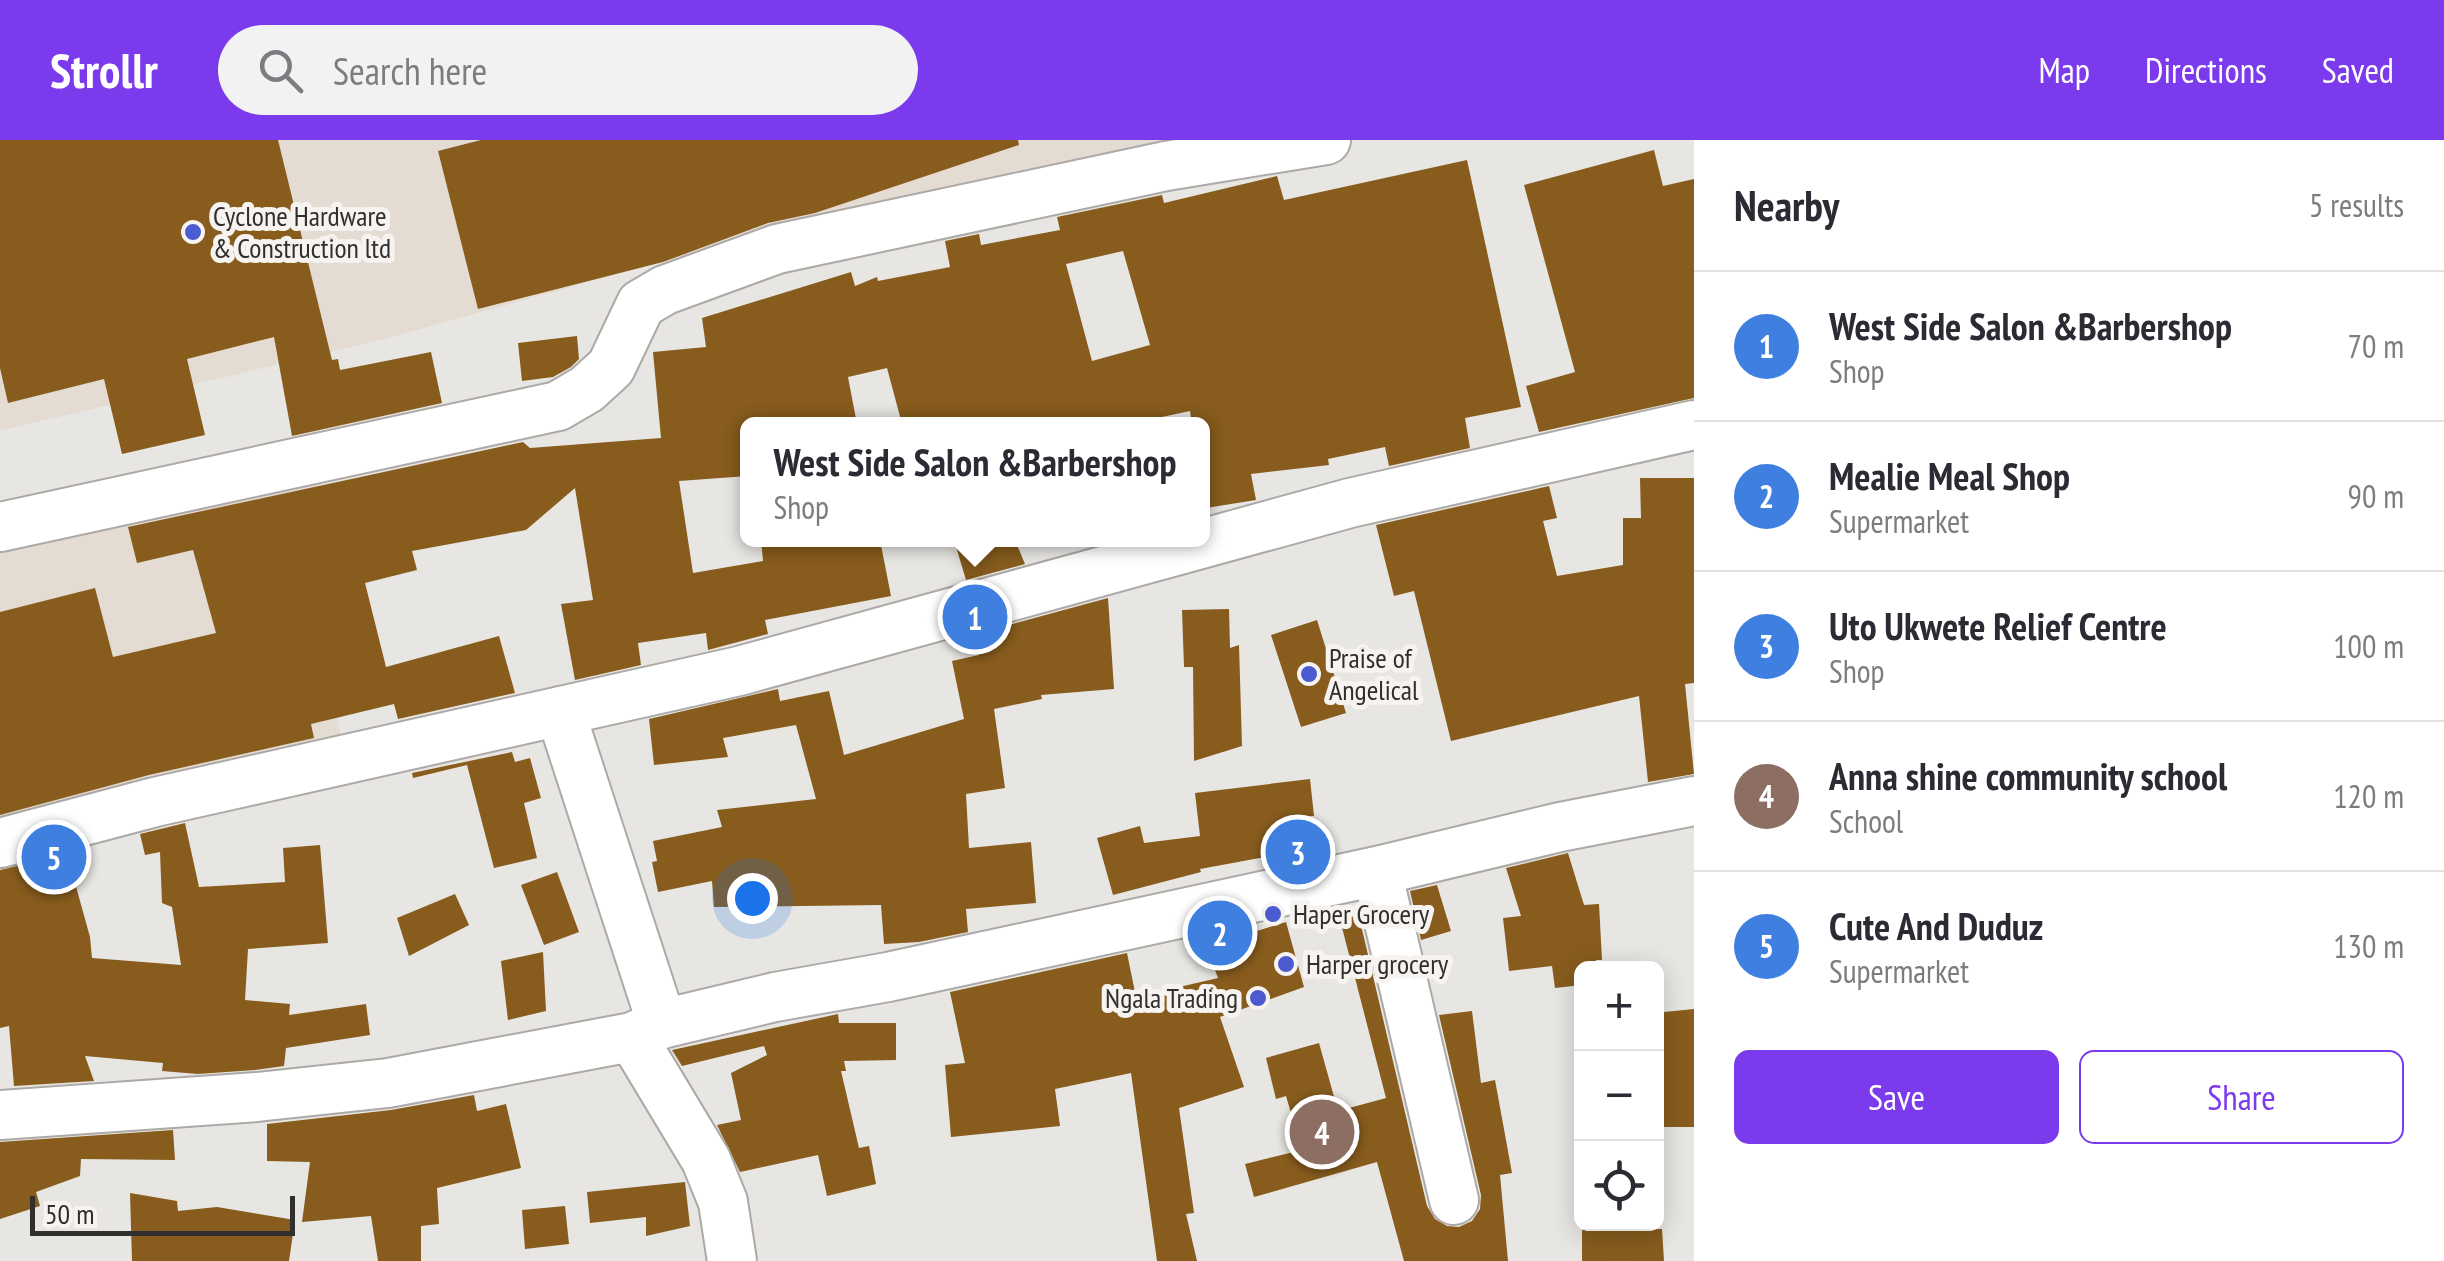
<!DOCTYPE html>
<html lang="en">
<head>
<meta charset="utf-8">
<style>
  :root { --surface:#fff; --page:#f2f2f3; --text:#2b2b33; --muted:#7c7c81; --line:#e1e1e2; --accent:#7c3aed }
  body { margin:0; font-family:"PT Sans Narrow",sans-serif; background:var(--page); color:var(--text) }
  .controls { position:absolute; right:30px; bottom:30px; display:grid; overflow:hidden; border-radius:15px; box-shadow:0 5px 25px #0003 }
  .controls button { width:90px; height:90px; display:grid; place-items:center; padding:0; border:0; border-bottom:2px solid var(--line); background:var(--surface); color:var(--text); font:50px sans-serif }
  .scale { position:absolute; left:30px; bottom:25px; width:265px; box-sizing:border-box; padding-left:10px; border:5px solid #302f2e; border-top:0; font-size:28px; line-height:35px; white-space:nowrap; color:#302f2e; -webkit-text-stroke:8px #f6f3f0; paint-order:stroke }
  .you { position:absolute; left:752px; top:758px; width:35px; height:35px; margin:-25px; border:8px solid #fff; border-radius:50%; background:#1a73e8; box-shadow:0 0 0 15px #1a73e833 }
  .badge { display:grid; place-items:center; width:65px; height:65px; border-radius:50%; background:var(--accent); color:#fff; font-size:32px; font-weight:700 }
  .pin { position:absolute; translate:-50% -50%; border:5px solid #fff; box-shadow:0 2px 10px #0006 }
  .popup { position:absolute; left:740px; top:277px; width:470px; height:130px; box-sizing:border-box; display:grid; place-content:center; border-radius:15px; background:var(--surface); filter:drop-shadow(0 2px 8px #0005); font-size:32px; white-space:nowrap; color:var(--muted) }
  .popup b { font-size:38px; color:var(--text) }
  .popup::after { content:''; position:absolute; left:50%; top:100%; margin-left:-20px; border:20px solid transparent; border-top-color:var(--surface) }
  .list { margin:0; padding:0; list-style:none }
  h2 { display:flex; justify-content:space-between; align-items:center; height:130px; margin:0; padding:0 40px; font-size:42px }
  h2 small { font-size:32px; font-weight:400; color:var(--muted) }
  .list li { display:grid; grid-template-columns:65px 1fr auto; gap:30px; align-items:center; box-sizing:border-box; height:150px; padding:0 40px; border-top:2px solid var(--line) }
  .list b { display:block; font-size:38px; white-space:nowrap }
  .list p { margin:0; font-size:32px; white-space:nowrap; color:var(--muted) }
  .list em { font-size:32px; font-style:normal; color:var(--muted) }
  .actions { display:flex; gap:20px; padding:30px 40px }
  .actions a { flex:1; padding:22px 0; border:2px solid var(--accent); border-radius:15px; text-align:center; font-size:35px; color:var(--accent) }
  .actions .main { background:var(--accent); color:#fff }
  .icon { flex:none; width:55px; height:55px; fill:none; stroke:currentColor; stroke-width:2; stroke-linecap:round; stroke-linejoin:round }
  .map { position:relative; flex:none; width:1694px; height:1121px; overflow:hidden }
  header { display:flex; align-items:center; gap:60px; box-sizing:border-box; height:140px; padding:0 50px; background:var(--accent); color:#fff }
  header strong { font-size:48px }
  nav { display:flex; gap:55px; margin-inline-start:auto; font-size:35px }
  .search { width:700px; height:90px; background:var(--page); display:flex; align-items:center; gap:25px; box-sizing:border-box; padding:0 35px; border-radius:55px; color:var(--muted); font-size:38px }
  main { display:flex }
  aside { flex:1; background:var(--surface) }
  .map>svg:first-child { display:block }
  .built { fill:#e4dcd3 }
  .building { fill:#875c1d; fill-rule:evenodd }
  .lines { fill:none; stroke-linecap:round; stroke-linejoin:round }
  .minor-casing { stroke:#aca9a7; stroke-width:52 }
  .minor { stroke:#fff; stroke-width:48 }
  .poi-dot { fill:#4d5bd0; stroke:#f6f3f0; stroke-width:4 }
  .labels { text-anchor:middle; stroke-width:10; stroke-linejoin:round; paint-order:stroke }
  .poi-label { font-size:28px; fill:#302f2e; stroke:#f6f3f0; text-anchor:start }
</style>
</head>
<body>
<header>
<strong>Strollr</strong>
<div class="search"><svg class="icon" aria-label="search" viewBox="0 0 24 24"><circle cx="10" cy="10" r="6"/><path d="M15 15l6 6"/></svg>Search here</div>
<nav><a>Map</a><a>Directions</a><a>Saved</a></nav>
</header>
<main>
<div class="map">
<svg width="1694" height="1121" viewBox="0 0 1694 1121">
  <rect width="100%" height="100%" fill="#e8e6e3"/>
  <path class="built" d="M 0,0 L 1323,0 L 1261,13 L 861,66 L 388,198 L 0,291 Z
    M 318,332 L 316,360 L 291,376 L 347,622 L 0,703 L 0,387 Z"/>
  <path class="building" d="M 0,0 L 278,0 L 332,220 L 338,219 L 340,230 L 431,212 L 442,263 L 292,296 L 274,197 L 187,219 L 205,295 L 122,314 L 104,239 L 8,263 L 0,228 Z
    M 481,0 L 1018,0 L 1019,5 L 815,73 L 768,83 L 663,122 L 478,169 L 438,11 Z
    M 1654,10 L 1663,46 L 1694,39 L 1694,258 L 1539,292 L 1526,246 L 1575,232 L 1524,45 Z
    M 1467,20 L 1521,267 L 1465,278 L 1470,308 L 1389,326 L 1385,307 L 1328,319 L 1329,325 L 1251,334 L 1256,360 L 1206,368 L 1202,345 L 1202,284 L 1192,284 L 1190,271 L 1129,284 L 902,284 L 887,228 L 848,237 L 857,284 L 748,284 L 748,336 L 679,341 L 693,433 L 763,421 L 761,400 L 880,400 L 891,456 L 765,480 L 768,494 L 708,510 L 706,493 L 638,503 L 641,525 L 575,540 L 561,464 L 593,460 L 575,348 L 526,390 L 412,411 L 417,430 L 365,443 L 386,527 L 499,496 L 515,553 L 398,579 L 394,564 L 311,584 L 314,598 L 149,635 L 0,675 L 0,472 L 95,448 L 113,517 L 216,493 L 193,410 L 137,423 L 128,387 L 523,302 L 530,308 L 661,298 L 653,212 L 706,207 L 702,178 L 851,132 L 855,146 L 877,137 L 878,141 L 950,127 L 945,101 L 979,94 L 981,105 L 1060,90 L 1057,77 L 1162,55 L 1164,63 L 1277,36 L 1284,60 ZM 1123,111 L 1150,205 L 1092,221 L 1066,124 Z
    M 577,196 L 579,219 L 571,227 L 553,237 L 522,241 L 518,203 Z
    M 1640,338 L 1694,338 L 1694,543 L 1685,544 L 1694,634 L 1648,642 L 1639,556 L 1451,601 L 1414,451 L 1394,456 L 1376,385 L 1549,346 L 1557,378 L 1543,381 L 1557,436 L 1623,425 L 1623,378 L 1641,378 Z
    M 954,400 L 1015,400 L 1025,424 L 966,440 Z
    M 1108,458 L 1114,549 L 1041,555 L 1042,559 L 994,569 L 1005,648 L 966,654 L 969,708 L 1031,702 L 1036,763 L 966,769 L 968,792 L 919,802 L 884,804 L 881,765 L 714,767 L 712,741 L 658,752 L 652,722 L 657,721 L 653,701 L 722,687 L 717,670 L 816,659 L 796,585 L 723,598 L 728,617 L 654,625 L 649,579 L 778,549 L 780,561 L 829,551 L 844,615 L 964,579 L 952,521 L 979,515 L 976,494 Z
    M 1229,469 L 1230,508 L 1239,505 L 1242,606 L 1194,621 L 1193,527 L 1184,527 L 1182,470 Z
    M 1317,480 L 1346,573 L 1301,587 L 1271,495 Z
    M 512,612 L 515,622 L 530,618 L 541,658 L 524,663 L 537,718 L 494,728 L 467,625 L 413,638 L 412,633 Z
    M 1310,639 L 1314,676 L 1300,677 L 1304,710 L 1200,729 L 1201,732 L 1113,755 L 1097,698 L 1140,686 L 1144,703 L 1200,696 L 1195,653 Z
    M 185,683 L 199,747 L 285,742 L 283,708 L 320,705 L 328,803 L 248,809 L 245,860 L 290,864 L 289,875 L 366,864 L 370,895 L 286,908 L 284,926 L 255,930 L 198,934 L 162,931 L 163,923 L 85,916 L 94,941 L 14,946 L 9,886 L 0,888 L 0,730 L 67,714 L 90,797 L 92,818 L 181,825 L 172,767 L 162,763 L 160,712 L 145,715 L 140,694 Z
    M 1568,713 L 1584,765 L 1599,764 L 1602,820 L 1596,820 L 1596,828 L 1582,828 L 1582,845 L 1555,848 L 1552,826 L 1509,831 L 1503,778 L 1521,776 L 1506,728 Z
    M 557,732 L 579,792 L 544,805 L 521,745 Z
    M 1437,745 L 1451,791 L 1421,800 L 1410,751 Z
    M 455,754 L 469,785 L 409,816 L 397,778 Z
    M 1357,768 L 1427,1066 L 1435,1079 L 1447,1086 L 1459,1087 L 1472,1081 L 1480,1069 L 1481,1055 L 1439,875 L 1472,871 L 1481,943 L 1495,940 L 1512,1033 L 1500,1035 L 1508,1121 L 1404,1121 L 1377,1022 L 1254,1057 L 1245,1024 L 1302,1010 L 1286,956 L 1276,959 L 1266,918 L 1319,903 L 1338,971 L 1386,958 L 1338,772 Z
    M 1286,782 L 1304,847 L 1220,877 L 1244,947 L 1179,968 L 1194,1073 L 1186,1074 L 1197,1121 L 1157,1121 L 1131,933 L 1055,949 L 1060,986 L 951,997 L 945,925 L 965,923 L 950,852 L 1127,813 L 1136,857 L 1218,838 L 1203,797 L 1255,786 L 1257,791 Z
    M 543,812 L 546,871 L 508,880 L 501,821 Z
    M 1694,869 L 1694,987 L 1663,987 L 1664,872 Z
    M 838,874 L 839,883 L 896,883 L 896,920 L 844,921 L 846,931 L 841,931 L 859,1008 L 869,1006 L 876,1044 L 827,1056 L 818,1015 L 740,1032 L 717,985 L 741,980 L 731,933 L 767,915 L 764,906 L 682,926 L 672,910 Z
    M 474,955 L 477,971 L 506,964 L 521,1028 L 437,1048 L 439,1084 L 421,1086 L 421,1121 L 378,1121 L 371,1076 L 302,1082 L 310,1022 L 267,1021 L 267,984 L 391,970 Z
    M 173,990 L 175,1020 L 81,1019 L 80,1036 L 36,1052 L 40,1066 L 0,1079 L 0,1002 Z
    M 685,1042 L 690,1086 L 646,1096 L 646,1077 L 590,1083 L 587,1052 Z
    M 130,1053 L 177,1061 L 178,1071 L 217,1067 L 295,1080 L 289,1121 L 132,1121 Z
    M 565,1066 L 569,1104 L 525,1109 L 522,1070 Z
    M 1662,1089 L 1664,1121 L 1582,1121 L 1582,1090 Z"/>
  <g class="lines">
    <defs>
      <path id="minor" d="M 0,387 L 558,266 L 587,249 L 611,227 L 641,164 L 665,150 L 777,109 L 1166,26 L 1326,0
        M 560,571 L 662,884
        M 0,703 L 155,662 L 739,531 L 1350,363 L 1694,285
        M 1377,731 L 1454,1060
        M 0,975 L 257,957 L 388,943 L 632,897
        M 732,1121 L 723,1062 L 706,1020 L 632,897 L 662,884 L 775,857 L 888,837 L 1377,731 L 1560,687 L 1694,661"/>
    </defs>
    <use href="#minor" class="minor-casing"/>
    <use href="#minor" class="minor"/>
  </g>
  <g class="poi-dot">
    <circle cx="193" cy="92" r="10"/>
    <circle cx="1309" cy="534" r="10"/>
    <circle cx="1273" cy="774" r="10"/>
    <circle cx="1286" cy="824" r="10"/>
    <circle cx="1258" cy="858" r="10"/>
  </g>
  <g class="labels">
    <g class="poi-label">
      <text x="213" y="86">Cyclone Hardware<tspan x="213" dy="32">&amp; Construction ltd</tspan></text>
      <text x="1329" y="528">Praise of<tspan x="1329" dy="32">Angelical</tspan></text>
      <text x="1293" y="784">Haper Grocery</text>
      <text x="1306" y="834">Harper grocery</text>
      <text x="1238" y="868" text-anchor="end">Ngala Trading</text>
    </g>
  </g>
</svg>
<div class="controls">
<button>+</button>
<button>−</button>
<button><svg class="icon" aria-label="locate" viewBox="0 0 24 24"><circle cx="12" cy="12" r="6"/><path d="M12 2v4M12 18v4M2 12h4M18 12h4"/></svg></button>
</div>
<div class="scale">50 m</div>
<div class="you"></div>
<div class="pin badge" style="left:975px;top:477px;background:#3f7fe0">1</div>
<div class="popup"><b>West Side Salon &amp;Barbershop</b>Shop</div>
<div class="pin badge" style="left:1220px;top:793px;background:#3f7fe0">2</div>
<div class="pin badge" style="left:1298px;top:712px;background:#3f7fe0">3</div>
<div class="pin badge" style="left:1322px;top:992px;background:#8d6e63">4</div>
<div class="pin badge" style="left:54px;top:717px;background:#3f7fe0">5</div>
</div>
<aside>
<h2>Nearby<small>5 results</small></h2>
<ul class="list">
<li><span class="badge" style="background:#3f7fe0">1</span><div><b>West Side Salon &amp;Barbershop</b><p>Shop</p></div><em>70 m</em></li>
<li><span class="badge" style="background:#3f7fe0">2</span><div><b>Mealie Meal Shop</b><p>Supermarket</p></div><em>90 m</em></li>
<li><span class="badge" style="background:#3f7fe0">3</span><div><b>Uto Ukwete Relief Centre</b><p>Shop</p></div><em>100 m</em></li>
<li><span class="badge" style="background:#8d6e63">4</span><div><b>Anna shine community school</b><p>School</p></div><em>120 m</em></li>
<li><span class="badge" style="background:#3f7fe0">5</span><div><b>Cute And Duduz</b><p>Supermarket</p></div><em>130 m</em></li>
</ul>
<div class="actions"><a class="main">Save</a><a>Share</a></div>
</aside>
</main>
</body>
</html>
